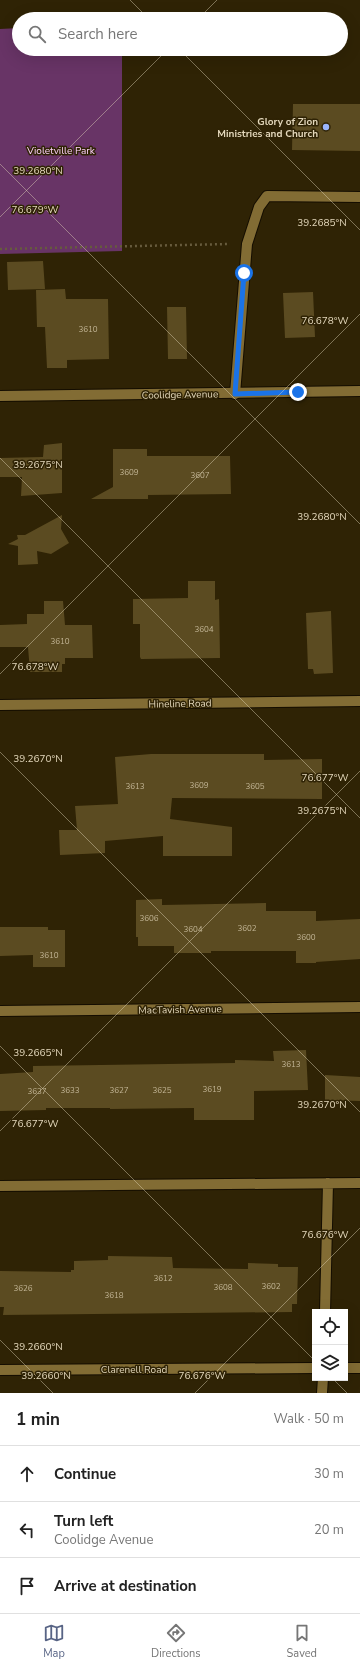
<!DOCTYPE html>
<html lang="en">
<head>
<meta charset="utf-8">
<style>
  :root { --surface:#fff; --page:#f6f6f6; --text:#222; --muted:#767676; --line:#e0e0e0; --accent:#586485 }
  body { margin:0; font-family:"Nunito Sans",sans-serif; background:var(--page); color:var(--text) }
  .controls { position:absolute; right:12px; bottom:12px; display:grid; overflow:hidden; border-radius:0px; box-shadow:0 4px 16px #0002 }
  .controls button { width:36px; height:36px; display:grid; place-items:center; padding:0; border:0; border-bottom:1px solid var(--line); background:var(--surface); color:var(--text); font:20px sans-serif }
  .stop { position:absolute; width:12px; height:12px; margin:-9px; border:3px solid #1a73e8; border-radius:50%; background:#fff }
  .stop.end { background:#1a73e8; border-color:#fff; box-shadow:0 1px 4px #0008 }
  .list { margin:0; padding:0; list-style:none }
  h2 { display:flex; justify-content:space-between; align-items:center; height:52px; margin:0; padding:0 16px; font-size:17px }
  h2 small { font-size:13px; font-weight:400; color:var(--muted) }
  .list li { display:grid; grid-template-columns:26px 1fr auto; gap:12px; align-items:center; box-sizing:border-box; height:56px; padding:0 16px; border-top:1px solid var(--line) }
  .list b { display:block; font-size:15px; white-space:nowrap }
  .list p { margin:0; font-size:13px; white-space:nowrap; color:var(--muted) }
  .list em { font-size:13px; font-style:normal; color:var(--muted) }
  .icon { flex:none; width:22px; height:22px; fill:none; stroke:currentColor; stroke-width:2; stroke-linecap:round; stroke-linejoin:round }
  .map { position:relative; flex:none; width:360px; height:1393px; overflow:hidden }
  .search { position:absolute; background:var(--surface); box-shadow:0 4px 16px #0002; left:12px; right:12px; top:12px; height:44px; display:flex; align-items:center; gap:10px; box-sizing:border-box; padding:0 14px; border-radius:22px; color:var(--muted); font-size:15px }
  .sheet { height:220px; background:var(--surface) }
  nav { display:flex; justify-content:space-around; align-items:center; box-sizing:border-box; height:56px; border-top:1px solid var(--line); background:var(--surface); font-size:11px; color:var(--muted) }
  nav a { display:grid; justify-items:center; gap:2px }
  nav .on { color:var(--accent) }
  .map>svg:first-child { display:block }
  .green { fill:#683466 }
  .building { fill:#5b4b21 }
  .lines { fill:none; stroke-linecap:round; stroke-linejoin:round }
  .service-casing { stroke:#140d01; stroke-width:12 }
  .minor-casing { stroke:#140d01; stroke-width:12 }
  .path { stroke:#675b3d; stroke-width:2.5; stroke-dasharray:2 3; stroke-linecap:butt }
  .service { stroke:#826c34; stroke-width:10 }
  .minor { stroke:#826c34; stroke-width:10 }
  .route { stroke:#1a73e8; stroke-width:5 }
  .ticks { fill:none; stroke:#e3d7bb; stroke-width:1; stroke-opacity:0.45 }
  .poi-dot { fill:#9ab5fd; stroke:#2f2305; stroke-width:1.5 }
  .labels { text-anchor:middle; stroke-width:3; stroke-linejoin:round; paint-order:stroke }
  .number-label { font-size:8px; fill:#c1b494 }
  .poi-label { font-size:10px; font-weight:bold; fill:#e3d7bb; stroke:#2f2305; text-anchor:end }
  .park-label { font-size:10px; fill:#fed1fc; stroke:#2f2305 }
  .street-label { font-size:10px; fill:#e3d7bb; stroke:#2f2305 }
  .ticks-label { font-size:10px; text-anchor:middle; fill:#e3d7bb; stroke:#2f2305; stroke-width:3; stroke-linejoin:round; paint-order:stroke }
</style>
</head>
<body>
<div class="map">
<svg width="360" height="1393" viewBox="0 0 360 1393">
  <rect width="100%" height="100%" fill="#2f2305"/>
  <path class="green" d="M 19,28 L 19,49 L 122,49 L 122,251 L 0,254 L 0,29 Z"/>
  <path class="building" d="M 293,104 L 360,104 L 360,151 L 292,150 Z
    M 43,261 L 45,289 L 8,290 L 7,262 Z
    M 65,289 L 66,299 L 108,299 L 109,359 L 67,360 L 67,368 L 47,368 L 45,327 L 37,327 L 36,290 Z
    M 313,292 L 315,337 L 285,338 L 283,293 Z
    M 167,307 L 186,307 L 187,359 L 168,359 Z
    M 62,443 L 62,493 L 21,496 L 22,477 L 0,477 L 0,458 L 43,457 L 44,445 Z
    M 113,449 L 147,449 L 147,456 L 230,456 L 231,494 L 148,495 L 148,499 L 91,499 L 113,487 Z
    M 62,515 L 61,529 L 69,543 L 51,554 L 37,551 L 38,564 L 18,565 L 18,546 L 8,544 L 18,539 L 17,535 L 25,535 Z
    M 188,581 L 215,581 L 215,600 L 219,599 L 220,658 L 141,659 L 140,657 L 140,624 L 133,624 L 133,599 L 188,598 Z
    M 44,601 L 63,601 L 65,625 L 92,625 L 93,658 L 65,658 L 65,664 L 62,664 L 62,672 L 30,672 L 28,647 L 0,647 L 0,625 L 27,624 L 27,614 L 44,614 Z
    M 331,611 L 333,673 L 314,674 L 313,669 L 308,669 L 306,613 Z
    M 151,754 L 264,754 L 264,760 L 322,759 L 322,799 L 172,798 L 170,819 L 232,827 L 232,856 L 163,856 L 163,836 L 105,841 L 105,853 L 60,855 L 59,830 L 77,830 L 75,806 L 118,804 L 115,757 Z
    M 162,899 L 162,905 L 266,903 L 266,911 L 316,911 L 316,921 L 360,919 L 360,959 L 316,962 L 316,963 L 296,963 L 296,951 L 211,951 L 211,953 L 174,953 L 174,946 L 138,946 L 138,937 L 136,937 L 136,900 Z
    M 0,927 L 48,927 L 48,930 L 65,930 L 65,967 L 33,967 L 33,955 L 0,956 Z
    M 306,1050 L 308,1090 L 254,1091 L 254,1120 L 194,1120 L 194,1108 L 110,1109 L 110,1108 L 46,1108 L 46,1110 L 0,1111 L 0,1074 L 33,1072 L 33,1066 L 235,1063 L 235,1060 L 274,1061 L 273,1051 Z
    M 325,1075 L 360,1077 L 360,1101 L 325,1100 Z
    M 108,1256 L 172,1257 L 173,1268 L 248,1269 L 248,1263 L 278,1264 L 278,1267 L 298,1267 L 297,1304 L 292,1304 L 292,1312 L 3,1315 L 4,1307 L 0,1307 L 0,1271 L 71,1272 L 71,1270 L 74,1270 L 74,1261 L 108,1260 Z"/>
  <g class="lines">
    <defs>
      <path id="service" d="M 235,394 L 247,244 L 259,207 L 267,196 L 360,197
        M 0,1186 L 360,1183
        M 325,1312 L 328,1183
        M 322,1393 L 323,1378"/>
      <path id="minor" d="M 0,396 L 360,391
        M 0,705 L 360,701
        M 0,1011 L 360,1007
        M 345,1368 L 360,1368
        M 0,1370 L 315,1368"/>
    </defs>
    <use href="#service" class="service-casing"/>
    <use href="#minor" class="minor-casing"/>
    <path class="path" d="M 0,249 L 230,244"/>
    <use href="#service" class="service"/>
    <use href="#minor" class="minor"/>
  </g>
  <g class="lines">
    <path class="route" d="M 244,273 L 235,394 L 298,392"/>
  </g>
  <path class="ticks" d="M 130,0 L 149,19M 198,19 L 217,0M 179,49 L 360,230M 0,164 L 360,524M 0,217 L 168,49M 0,458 L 360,818M 0,674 L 360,314M 0,752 L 360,1112M 0,1046 L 315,1361M 0,1131 L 360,771M 0,1340 L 53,1393M 332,1378 L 347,1393M 195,1393 L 360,1228"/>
  <circle class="poi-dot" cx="326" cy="127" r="4"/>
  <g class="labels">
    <g class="number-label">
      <text x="88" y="332">3610</text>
      <text x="129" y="475">3609</text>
      <text x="200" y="478">3607</text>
      <text x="204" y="632">3604</text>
      <text x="60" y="644">3610</text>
      <text x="199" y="788">3609</text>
      <text x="135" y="789">3613</text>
      <text x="255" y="789">3605</text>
      <text x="149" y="921">3606</text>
      <text x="247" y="931">3602</text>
      <text x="193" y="932">3604</text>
      <text x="306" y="940">3600</text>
      <text x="49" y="958">3610</text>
      <text x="291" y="1067">3613</text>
      <text x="212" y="1092">3619</text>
      <text x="70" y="1093">3633</text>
      <text x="119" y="1093">3627</text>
      <text x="162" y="1093">3625</text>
      <text x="37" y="1094">3637</text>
      <text x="163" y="1281">3612</text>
      <text x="271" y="1289">3602</text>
      <text x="223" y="1290">3608</text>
      <text x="23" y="1291">3626</text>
      <text x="114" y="1298">3618</text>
    </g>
    <g class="poi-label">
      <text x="318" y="125">Glory of Zion<tspan x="318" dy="12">Ministries and Church</tspan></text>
    </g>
    <g class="park-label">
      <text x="61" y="154">Violetville Park</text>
    </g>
    <g class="street-label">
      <text transform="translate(180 394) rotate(-1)" y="4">Coolidge Avenue</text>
      <text transform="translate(180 703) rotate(-1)" y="4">Hineline Road</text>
      <text transform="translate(180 1009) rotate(-1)" y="4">MacTavish Avenue</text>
      <text x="134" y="1373">Clarenell Road</text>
    </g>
  </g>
  <g class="ticks-label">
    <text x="38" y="174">39.2680°N</text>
    <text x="35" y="213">76.679°W</text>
    <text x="322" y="226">39.2685°N</text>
    <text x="325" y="324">76.678°W</text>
    <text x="38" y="468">39.2675°N</text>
    <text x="322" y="520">39.2680°N</text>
    <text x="35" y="670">76.678°W</text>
    <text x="38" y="762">39.2670°N</text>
    <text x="325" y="781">76.677°W</text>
    <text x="322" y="814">39.2675°N</text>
    <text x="38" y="1056">39.2665°N</text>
    <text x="322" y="1108">39.2670°N</text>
    <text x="35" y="1127">76.677°W</text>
    <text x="325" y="1238">76.676°W</text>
    <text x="38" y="1350">39.2660°N</text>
    <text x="46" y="1379">39.2660°N</text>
    <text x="202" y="1379">76.676°W</text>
  </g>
</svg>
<div class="controls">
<button><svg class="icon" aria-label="locate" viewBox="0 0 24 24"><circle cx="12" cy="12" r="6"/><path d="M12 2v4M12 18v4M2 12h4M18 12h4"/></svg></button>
<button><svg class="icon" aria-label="layers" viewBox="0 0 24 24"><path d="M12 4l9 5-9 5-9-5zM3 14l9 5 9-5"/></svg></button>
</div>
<div class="stop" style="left:244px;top:273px"></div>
<div class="stop end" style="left:298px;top:392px"></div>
<div class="search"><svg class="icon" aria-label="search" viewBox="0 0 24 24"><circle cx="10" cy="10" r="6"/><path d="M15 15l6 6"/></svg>Search here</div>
</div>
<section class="sheet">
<h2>1 min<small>Walk · 50 m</small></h2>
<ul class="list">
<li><svg class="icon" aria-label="ahead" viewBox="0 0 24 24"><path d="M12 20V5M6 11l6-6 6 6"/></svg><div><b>Continue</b></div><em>30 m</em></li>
<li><svg class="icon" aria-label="left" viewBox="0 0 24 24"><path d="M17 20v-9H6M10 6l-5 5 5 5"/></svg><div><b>Turn left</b><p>Coolidge Avenue</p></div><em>20 m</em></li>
<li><svg class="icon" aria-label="arrive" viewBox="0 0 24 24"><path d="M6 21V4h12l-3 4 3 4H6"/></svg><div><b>Arrive at destination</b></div></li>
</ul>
</section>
<nav>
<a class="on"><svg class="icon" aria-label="map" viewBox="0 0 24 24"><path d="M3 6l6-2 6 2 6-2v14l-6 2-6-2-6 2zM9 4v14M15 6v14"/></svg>Map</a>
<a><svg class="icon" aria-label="directions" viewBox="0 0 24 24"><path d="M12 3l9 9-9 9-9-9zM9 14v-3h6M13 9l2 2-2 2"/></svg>Directions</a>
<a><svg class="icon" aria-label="saved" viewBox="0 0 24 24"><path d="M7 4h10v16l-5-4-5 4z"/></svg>Saved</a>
</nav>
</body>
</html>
